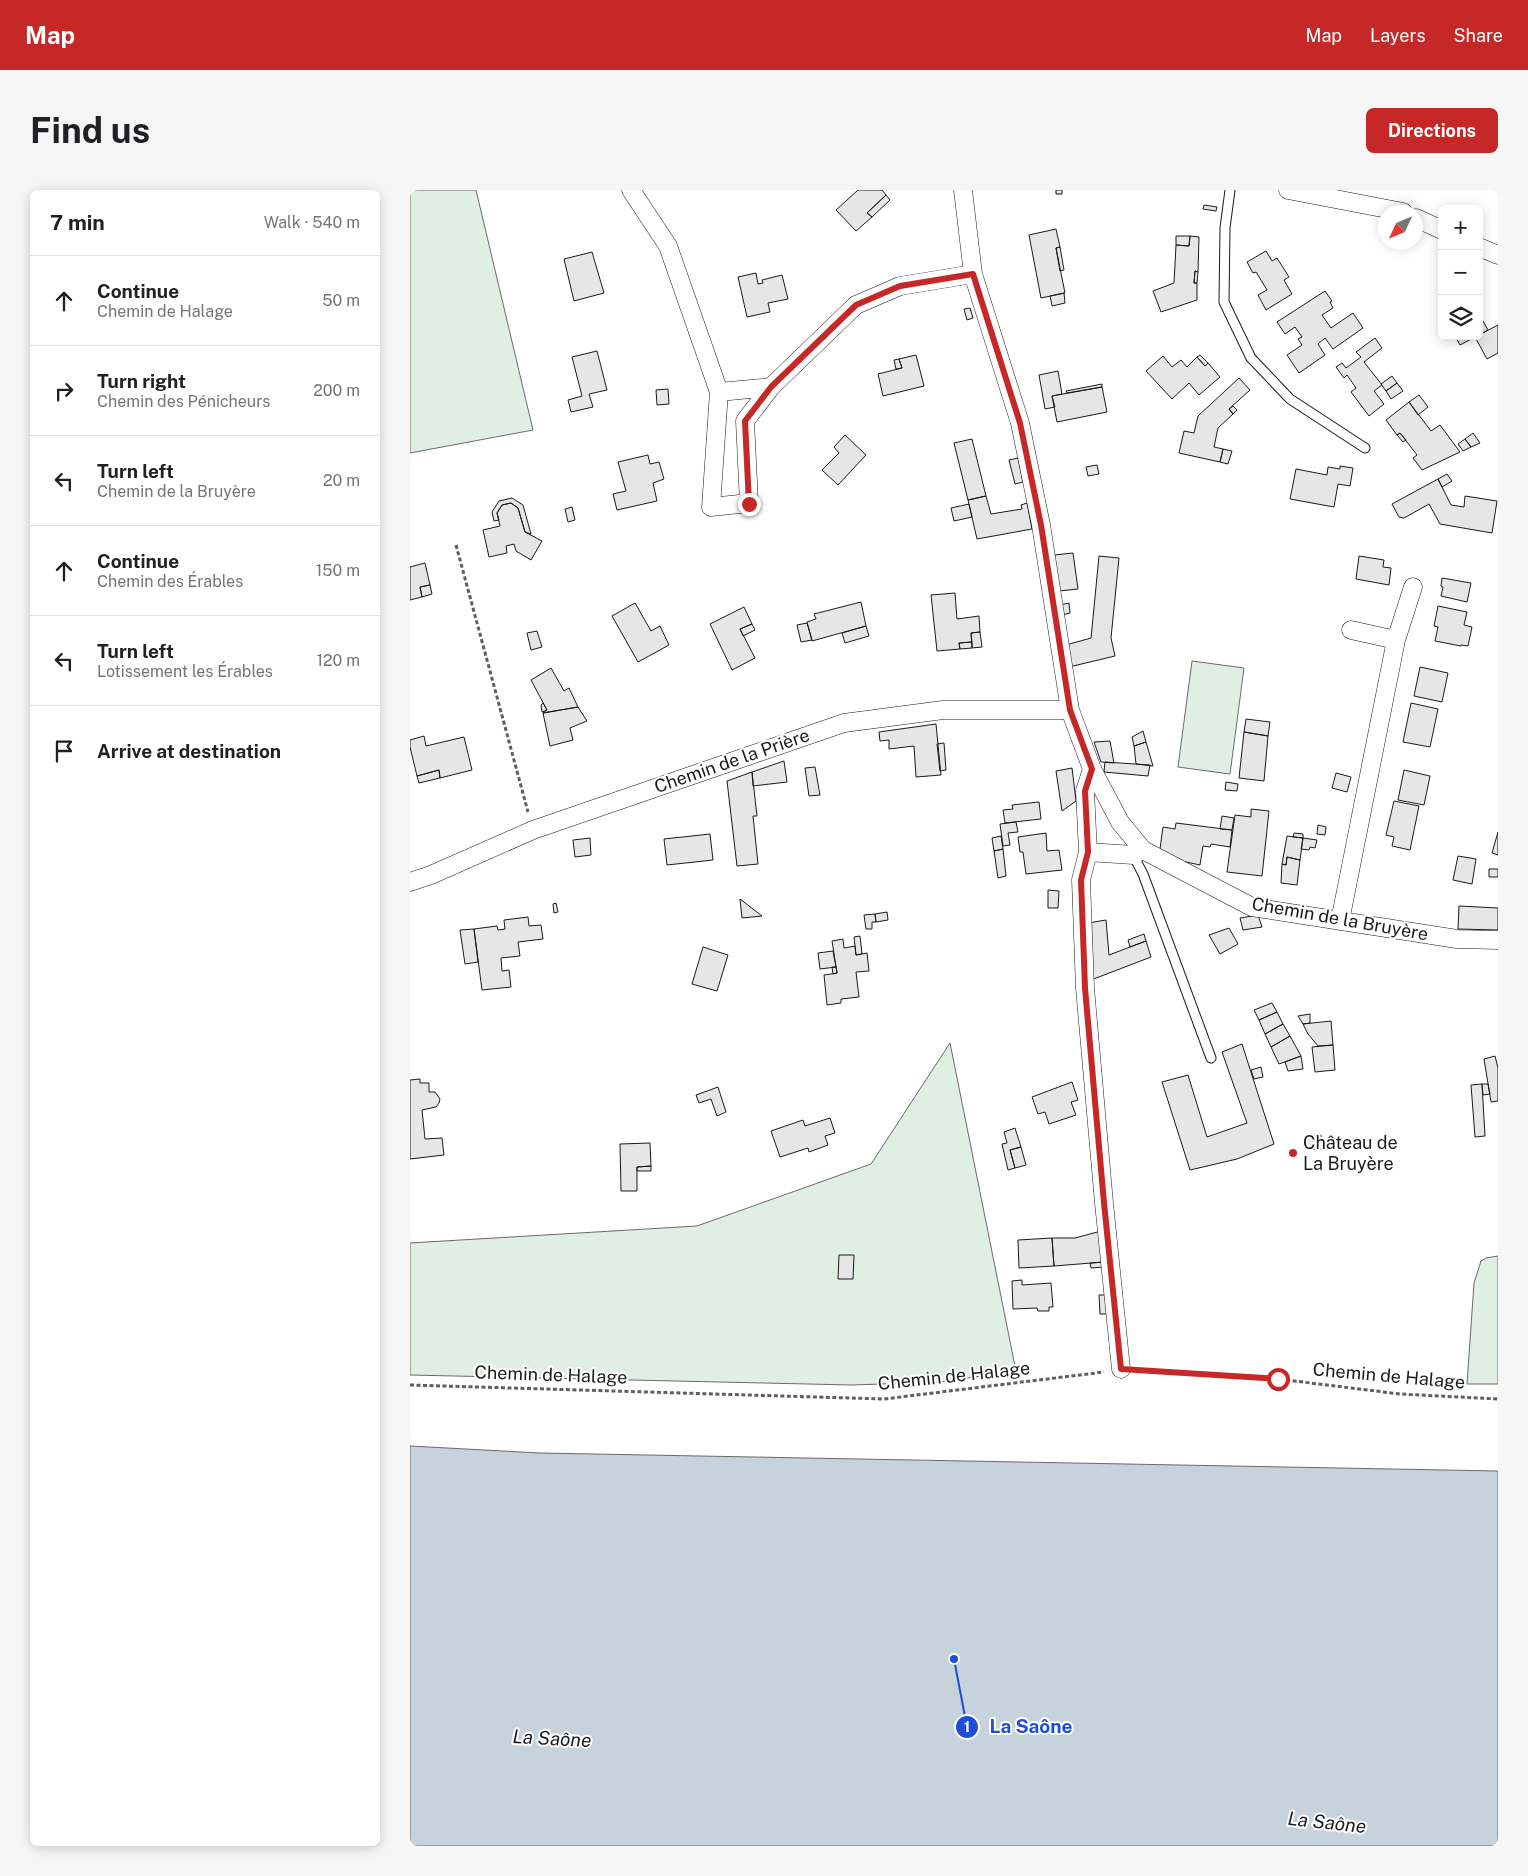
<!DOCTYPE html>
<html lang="en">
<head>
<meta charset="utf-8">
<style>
  :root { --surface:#fff; --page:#f6f6f6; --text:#202124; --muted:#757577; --line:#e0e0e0; --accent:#c62828 }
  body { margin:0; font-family:"Public Sans",sans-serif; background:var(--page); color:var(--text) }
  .controls { position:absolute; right:15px; top:15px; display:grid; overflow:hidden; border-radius:8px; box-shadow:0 2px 12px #0003 }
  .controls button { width:45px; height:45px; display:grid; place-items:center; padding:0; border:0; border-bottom:1px solid var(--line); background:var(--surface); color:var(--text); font:25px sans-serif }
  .compass { position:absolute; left:968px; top:15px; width:45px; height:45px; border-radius:50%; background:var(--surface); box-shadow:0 2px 12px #0003; rotate:226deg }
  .stop { position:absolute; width:15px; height:15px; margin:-11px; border:4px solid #c62828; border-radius:50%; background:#fff }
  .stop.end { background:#c62828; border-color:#fff; box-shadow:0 1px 5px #0008 }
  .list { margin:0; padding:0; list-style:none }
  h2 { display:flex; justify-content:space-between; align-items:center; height:65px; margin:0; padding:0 20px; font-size:21px }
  h2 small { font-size:16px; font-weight:400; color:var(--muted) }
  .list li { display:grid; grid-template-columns:32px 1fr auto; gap:15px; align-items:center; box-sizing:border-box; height:90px; padding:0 20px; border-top:1px solid var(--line) }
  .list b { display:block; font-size:19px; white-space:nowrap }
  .list p { margin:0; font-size:16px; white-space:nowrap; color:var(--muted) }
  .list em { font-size:16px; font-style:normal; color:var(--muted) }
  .icon { flex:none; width:28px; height:28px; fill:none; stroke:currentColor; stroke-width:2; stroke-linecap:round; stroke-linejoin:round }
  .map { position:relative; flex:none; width:1088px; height:1656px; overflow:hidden; border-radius:8px }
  header { display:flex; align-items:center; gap:30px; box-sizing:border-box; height:70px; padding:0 25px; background:var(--accent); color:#fff }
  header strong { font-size:24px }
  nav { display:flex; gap:28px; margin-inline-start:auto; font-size:18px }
  .intro { display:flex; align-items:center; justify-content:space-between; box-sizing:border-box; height:120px; padding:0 30px }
  h1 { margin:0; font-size:35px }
  .button { padding:12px 22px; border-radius:8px; background:var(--accent); color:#fff; font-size:18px; font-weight:700 }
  main { display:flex; gap:30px; padding:0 30px }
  aside { flex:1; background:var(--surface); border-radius:8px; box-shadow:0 2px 12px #0003 }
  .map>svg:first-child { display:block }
  .green { fill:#e0efe3; stroke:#6a6a6a }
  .water { fill:#c6d2dc; stroke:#6a6a6a }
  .building { fill:#e6e6e6; stroke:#1a1a1a }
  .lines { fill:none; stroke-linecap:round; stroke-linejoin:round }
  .lane-casing { stroke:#1a1a1a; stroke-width:11 }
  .street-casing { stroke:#1a1a1a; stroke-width:19 }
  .path { stroke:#5f5f5f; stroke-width:3; stroke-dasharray:4 2.5; stroke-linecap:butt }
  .lane { stroke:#fff; stroke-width:9 }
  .street { stroke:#fff; stroke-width:18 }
  .route { stroke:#c62828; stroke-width:6 }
  .poi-dot { fill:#c62828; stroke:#fff; stroke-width:2 }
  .labels { text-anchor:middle; stroke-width:4; stroke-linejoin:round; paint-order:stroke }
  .street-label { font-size:18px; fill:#1a1a1a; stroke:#fff }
  .poi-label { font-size:18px; fill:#1a1a1a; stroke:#fff; text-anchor:start }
  .water-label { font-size:19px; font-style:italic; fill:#1a1a1a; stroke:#fff }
  .leader { fill:none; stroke:#1d4ed8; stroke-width:2 }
  .callout-dot { fill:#1d4ed8; stroke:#fff; stroke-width:2 }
  .mark-label { font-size:15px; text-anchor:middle; font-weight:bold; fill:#fff }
  .callout-label { font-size:19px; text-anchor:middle; font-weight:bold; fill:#1d4ed8; stroke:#fff; stroke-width:4; stroke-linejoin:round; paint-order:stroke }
</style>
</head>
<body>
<header>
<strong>Map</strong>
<nav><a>Map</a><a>Layers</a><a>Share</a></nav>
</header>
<div class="intro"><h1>Find us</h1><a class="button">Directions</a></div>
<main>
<aside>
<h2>7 min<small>Walk · 540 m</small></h2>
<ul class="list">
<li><svg class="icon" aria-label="ahead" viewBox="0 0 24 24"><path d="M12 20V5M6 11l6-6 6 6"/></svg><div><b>Continue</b><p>Chemin de Halage</p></div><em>50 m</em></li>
<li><svg class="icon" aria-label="right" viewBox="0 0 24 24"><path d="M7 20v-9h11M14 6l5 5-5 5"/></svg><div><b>Turn right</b><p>Chemin des Pénicheurs</p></div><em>200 m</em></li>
<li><svg class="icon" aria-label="left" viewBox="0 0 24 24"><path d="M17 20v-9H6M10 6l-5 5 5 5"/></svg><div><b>Turn left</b><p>Chemin de la Bruyère</p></div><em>20 m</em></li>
<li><svg class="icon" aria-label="ahead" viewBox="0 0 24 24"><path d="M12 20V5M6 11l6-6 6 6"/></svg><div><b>Continue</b><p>Chemin des Érables</p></div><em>150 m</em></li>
<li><svg class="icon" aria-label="left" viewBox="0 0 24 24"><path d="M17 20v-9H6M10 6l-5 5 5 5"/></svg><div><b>Turn left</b><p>Lotissement les Érables</p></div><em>120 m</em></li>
<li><svg class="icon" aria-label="arrive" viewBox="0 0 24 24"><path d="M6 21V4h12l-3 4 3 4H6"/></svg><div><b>Arrive at destination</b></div></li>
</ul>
</aside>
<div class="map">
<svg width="1088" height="1656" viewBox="0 0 1088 1656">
  <rect width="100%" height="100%" fill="#fff"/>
  <path class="green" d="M 0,0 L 66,0 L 123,240 L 0,263 Z
    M 782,471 L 834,478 L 820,584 L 768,577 Z
    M 540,853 L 606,1181 L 530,1192 L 442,1195 L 0,1185 L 0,1053 L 287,1036 L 461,974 Z
    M 1088,1066 L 1088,1194 L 1057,1194 L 1064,1093 L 1071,1071 L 1076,1068 Z"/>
  <path class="water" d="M 0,1256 L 130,1263 L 1088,1281 L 1088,1656 L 0,1656 Z"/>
  <path class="building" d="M 448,0 L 472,0 L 476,5 L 457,23 L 462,27 L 446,41 L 426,20 Z
    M 646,0 L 652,0 L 652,4 L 646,4 Z
    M 476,5 L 480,10 L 462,27 L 457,23 Z
    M 794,15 L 807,17 L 806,21 L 793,19 Z
    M 646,39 L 650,57 L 646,58 L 655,103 L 631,108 L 619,45 Z
    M 766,46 L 780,46 L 779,56 L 766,55 Z
    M 780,46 L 789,47 L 788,82 L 785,81 L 784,93 L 787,93 L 787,110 L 751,122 L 743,101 L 764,93 L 766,55 L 779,56 Z
    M 650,57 L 654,80 L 650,81 L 646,58 Z
    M 856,61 L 862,71 L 867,68 L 879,87 L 874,90 L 882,104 L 856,120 L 848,105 L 857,100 L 846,82 L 843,83 L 837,72 Z
    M 182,62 L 194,103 L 164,111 L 154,69 Z
    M 785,81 L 788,82 L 787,93 L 784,93 Z
    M 346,83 L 348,94 L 353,93 L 352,90 L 372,85 L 378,109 L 358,113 L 360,122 L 337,127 L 328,87 Z
    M 915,101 L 922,111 L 920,112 L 923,118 L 912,125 L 921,138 L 943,123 L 953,138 L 923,159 L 915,148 L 908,154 L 915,165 L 889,183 L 877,165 L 892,155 L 888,149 L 892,147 L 885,137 L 875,144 L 867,132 Z
    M 654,103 L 655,113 L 642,116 L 640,106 Z
    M 560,118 L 563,128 L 557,130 L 554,119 Z
    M 1069,124 L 1078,140 L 1069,145 Z
    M 1088,135 L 1088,163 L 1077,169 L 1065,147 Z
    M 1045,146 L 1067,146 L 1050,155 Z
    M 965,148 L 972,158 L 954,172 L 972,195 L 964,201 L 974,214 L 959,226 L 941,202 L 946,198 L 937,185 L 934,188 L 926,177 L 932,173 L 936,178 L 951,167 L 946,162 Z
    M 187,161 L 197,200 L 179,204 L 183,217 L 161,222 L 158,210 L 172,206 L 162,167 Z
    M 506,165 L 514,196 L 473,206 L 468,184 L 492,178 L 489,169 Z
    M 790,165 L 798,173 L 795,176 L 787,167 Z
    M 753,166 L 762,177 L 771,170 L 777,177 L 787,167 L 795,176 L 798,173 L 810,187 L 789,205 L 779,193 L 762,209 L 736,181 Z
    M 489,169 L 492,178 L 486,179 L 484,170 Z
    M 648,181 L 652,204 L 642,206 L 645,217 L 635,219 L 629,185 Z
    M 982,186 L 987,193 L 976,201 L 971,194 Z
    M 829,188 L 840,200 L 819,219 L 823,224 L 808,238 L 804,257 L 813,259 L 810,272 L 769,263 L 774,241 L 784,243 L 788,226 Z
    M 987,193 L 993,201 L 981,209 L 976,201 Z
    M 692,194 L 692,197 L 657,203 L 656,201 Z
    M 692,197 L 697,222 L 647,232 L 642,206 Z
    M 258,199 L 259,214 L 247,215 L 246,200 Z
    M 1009,205 L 1018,217 L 1008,225 L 999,212 Z
    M 999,212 L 1021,241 L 1030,235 L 1050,262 L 1012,280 L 1003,268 L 1007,265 L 990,243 L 987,245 L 976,230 Z
    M 823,216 L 827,220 L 823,224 L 819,219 Z
    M 990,243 L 996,250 L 993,252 L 987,245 Z
    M 1063,243 L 1070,253 L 1061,257 L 1055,249 Z
    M 435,245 L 456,265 L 428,295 L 412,280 L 429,263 L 424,257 Z
    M 562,249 L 576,306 L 558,310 L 544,253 Z
    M 1055,249 L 1061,257 L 1053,261 L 1048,254 Z
    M 813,259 L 822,261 L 818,274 L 810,272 Z
    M 238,265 L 240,274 L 249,272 L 254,289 L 243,293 L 247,311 L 207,320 L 203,304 L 216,301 L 208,272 Z
    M 608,268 L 613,292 L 605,294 L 599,270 Z
    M 687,275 L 689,284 L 678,286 L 676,277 Z
    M 930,276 L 943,278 L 940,296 L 928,294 L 924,317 L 880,309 L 886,279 L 917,285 L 918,277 L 930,279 Z
    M 1037,284 L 1042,291 L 1032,297 L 1028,289 Z
    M 1028,289 L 1041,315 L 1054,317 L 1055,306 L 1087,311 L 1082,343 L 1030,334 L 1019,314 L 994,328 L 989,327 L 982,314 Z
    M 576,306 L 581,324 L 612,319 L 611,315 L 617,313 L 622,339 L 567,349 L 558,310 Z
    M 102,308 L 113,315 L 121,344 L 115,342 L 108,318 L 101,313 L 92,315 L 87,323 L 89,330 L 84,331 L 82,322 L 89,311 Z
    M 101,313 L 108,318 L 115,342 L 132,351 L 121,370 L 106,361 L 104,354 L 96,356 L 97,363 L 79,367 L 73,340 L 90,336 L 87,323 L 92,315 Z
    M 559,314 L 562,327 L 544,331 L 541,318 Z
    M 162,317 L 165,330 L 158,332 L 155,319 Z
    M 663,363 L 668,399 L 649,401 L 644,365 Z
    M 689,366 L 709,368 L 701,448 L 705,466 L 659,477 L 656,455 L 681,448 Z
    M 949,366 L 974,370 L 973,377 L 981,378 L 979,395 L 946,389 Z
    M 15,373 L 20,395 L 10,397 L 12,407 L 0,410 L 0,377 Z
    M 1032,388 L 1061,393 L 1057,412 L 1031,406 L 1033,397 L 1031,396 Z
    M 20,395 L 22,404 L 12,407 L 10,397 Z
    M 545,403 L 547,429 L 569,426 L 570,442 L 561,443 L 562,452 L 549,453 L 550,459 L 527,461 L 521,405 Z
    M 451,412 L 456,436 L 402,451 L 397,432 L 406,429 L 404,424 Z
    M 225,413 L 241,441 L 250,436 L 259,455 L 228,472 L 202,426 Z
    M 659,413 L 660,423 L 652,425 L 650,415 Z
    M 1028,416 L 1057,422 L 1054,435 L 1062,437 L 1058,456 L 1051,455 L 1051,456 L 1025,451 L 1028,437 L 1024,436 Z
    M 334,417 L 342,434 L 330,439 L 345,468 L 322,480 L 300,434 Z
    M 397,433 L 402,450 L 391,452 L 387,435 Z
    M 342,434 L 345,440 L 333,446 L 330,439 Z
    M 456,436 L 459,446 L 435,453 L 432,443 Z
    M 127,441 L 132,457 L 121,460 L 117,443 Z
    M 570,442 L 572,457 L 562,458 L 561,443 Z
    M 562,452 L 562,458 L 550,459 L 549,453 Z
    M 1010,477 L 1038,483 L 1032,512 L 1004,506 Z
    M 141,478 L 154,501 L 159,498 L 168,517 L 133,523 L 137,520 L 121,490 Z
    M 133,513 L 137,520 L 132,522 L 131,515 Z
    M 1001,513 L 1028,519 L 1020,557 L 993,552 Z
    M 168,517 L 177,531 L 160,538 L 163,550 L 140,556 L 133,523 Z
    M 836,529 L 860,532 L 858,546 L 834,542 Z
    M 526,534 L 531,585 L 506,587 L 504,556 L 479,559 L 479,550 L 470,551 L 469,542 Z
    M 733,541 L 736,552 L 724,556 L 722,547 Z
    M 834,542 L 858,546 L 854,591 L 829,588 Z
    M 14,546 L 16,556 L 54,547 L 62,580 L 30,588 L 29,580 L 7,586 L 0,557 L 0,550 Z
    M 700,551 L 704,573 L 691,572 L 684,552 Z
    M 736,552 L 743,576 L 726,574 L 724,556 Z
    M 534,553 L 536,580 L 530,581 L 527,554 Z
    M 374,571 L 377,592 L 343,596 L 342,582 Z
    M 695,572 L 740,575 L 738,586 L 694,582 Z
    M 405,577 L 410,605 L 399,606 L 395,578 Z
    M 662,578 L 666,611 L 652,621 L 646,581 Z
    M 29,580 L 30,588 L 9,593 L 7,586 Z
    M 994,580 L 1020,586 L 1014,615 L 988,610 Z
    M 342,582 L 347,626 L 343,626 L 348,674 L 327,676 L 317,591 Z
    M 926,583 L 941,587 L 937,602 L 922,598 Z
    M 816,592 L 828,594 L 827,601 L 815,600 Z
    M 984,611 L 1009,616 L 1000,660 L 982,656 L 984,647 L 976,645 Z
    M 629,612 L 631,629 L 595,633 L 593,620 L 603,619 L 602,615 Z
    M 841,619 L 859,621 L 852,686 L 817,682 L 825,625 L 841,627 Z
    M 812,626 L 824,628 L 822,640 L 810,639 Z
    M 606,632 L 608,642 L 598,643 L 600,655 L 593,656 L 590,634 Z
    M 766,633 L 822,640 L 820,657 L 801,654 L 800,657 L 793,656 L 790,675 L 762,669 L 750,659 L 753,637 L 765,639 Z
    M 908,635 L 916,637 L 915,645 L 907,644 Z
    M 1088,642 L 1088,665 L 1082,663 Z
    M 636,643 L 637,661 L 649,660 L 652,680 L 616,684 L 613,662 L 610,662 L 608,647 Z
    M 884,643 L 893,644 L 893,648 L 883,647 Z
    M 300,644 L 303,670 L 257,675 L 254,649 Z
    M 591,646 L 593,659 L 584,661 L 582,648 Z
    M 877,646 L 893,648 L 890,670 L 877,667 L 876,675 L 872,674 Z
    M 180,648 L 181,665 L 165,667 L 163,650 Z
    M 893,648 L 907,650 L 905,658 L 900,657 L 899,660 L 891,659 Z
    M 593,659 L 596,686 L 588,688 L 584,661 Z
    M 1048,666 L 1066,669 L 1062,694 L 1043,690 Z
    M 877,667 L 890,670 L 887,695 L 871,693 L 872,674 L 876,675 Z
    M 1079,679 L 1088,679 L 1088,687 L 1079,687 Z
    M 638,700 L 649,701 L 648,718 L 638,718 Z
    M 330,709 L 352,726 L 332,728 Z
    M 146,713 L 148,722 L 144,723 L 143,714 Z
    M 1049,716 L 1088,718 L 1088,740 L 1048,739 Z
    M 477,722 L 478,730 L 466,732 L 465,724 Z
    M 465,724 L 466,732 L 462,732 L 462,739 L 456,739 L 454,725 Z
    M 848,725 L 852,737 L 833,740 L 830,728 Z
    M 118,727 L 119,736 L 131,735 L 133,749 L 108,752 L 110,766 L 91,768 L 92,781 L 99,780 L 101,797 L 72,800 L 64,739 L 87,736 L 88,740 L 95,739 L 94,730 Z
    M 696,730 L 699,765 L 736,751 L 741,767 L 681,790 L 678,733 Z
    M 819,738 L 828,754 L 810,764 L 799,745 Z
    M 64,739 L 68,772 L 55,774 L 50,740 Z
    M 734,744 L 736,751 L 720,757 L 718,750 Z
    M 450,746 L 452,764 L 446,765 L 444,747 Z
    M 433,749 L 434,758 L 445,756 L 446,765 L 457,763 L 459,781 L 446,782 L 449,807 L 431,809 L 431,813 L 417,815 L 414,785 L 427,783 L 422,751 Z
    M 293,757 L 318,765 L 307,801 L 282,794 Z
    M 423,761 L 426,777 L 410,779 L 408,763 Z
    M 422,777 L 426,777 L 427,783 L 423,784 Z
    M 862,813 L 867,822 L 849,830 L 844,820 Z
    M 867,822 L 873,834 L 855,844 L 849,830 Z
    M 900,824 L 900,833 L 893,834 L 888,826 Z
    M 921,831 L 923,855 L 908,856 L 898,844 L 893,834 Z
    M 873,834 L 880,846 L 861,857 L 855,844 Z
    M 880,846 L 891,866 L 869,874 L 861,857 Z
    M 832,854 L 864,954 L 827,969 L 780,980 L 752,892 L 778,885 L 797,947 L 837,933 L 812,862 Z
    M 923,855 L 925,880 L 905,882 L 902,857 Z
    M 891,866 L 893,879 L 878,881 L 875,872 Z
    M 1085,866 L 1088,878 L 1088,911 L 1081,912 L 1074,869 Z
    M 851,877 L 853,887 L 844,889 L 841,880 Z
    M 10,889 L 10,893 L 19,893 L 19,902 L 25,902 L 30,909 L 29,913 L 26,917 L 12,920 L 15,949 L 32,948 L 34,965 L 0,969 L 0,890 Z
    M 662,892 L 668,910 L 661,912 L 666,925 L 639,934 L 635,922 L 628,924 L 622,907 Z
    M 1072,894 L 1075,946 L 1065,947 L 1061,895 Z
    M 1072,894 L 1078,894 L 1080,904 L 1073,905 Z
    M 308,897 L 316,922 L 307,926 L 301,909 L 289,913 L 286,905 Z
    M 420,928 L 425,943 L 415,946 L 418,955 L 399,962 L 398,958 L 370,967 L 361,941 L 393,930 L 395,936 Z
    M 605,938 L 611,957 L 600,960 L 605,978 L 598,980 L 592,954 L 597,953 L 594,942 Z
    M 911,945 L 912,959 L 896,959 L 895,946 Z
    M 240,953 L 241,976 L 227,977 L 227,1001 L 211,1001 L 210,954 Z
    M 611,957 L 616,975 L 605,978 L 600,960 Z
    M 241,976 L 241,981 L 227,981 L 227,977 Z
    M 691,1041 L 694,1072 L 644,1076 L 642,1048 L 665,1048 Z
    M 642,1048 L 644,1076 L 609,1078 L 608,1050 Z
    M 429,1065 L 444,1065 L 443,1089 L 428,1089 Z
    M 694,1072 L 694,1077 L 681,1078 L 680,1073 Z
    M 612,1090 L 612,1095 L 641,1093 L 643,1117 L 639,1117 L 639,1121 L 628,1121 L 627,1118 L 603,1119 L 602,1091 Z
    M 689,1105 L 697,1105 L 699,1124 L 690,1124 Z"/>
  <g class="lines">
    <defs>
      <path id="lane" d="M 820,0 L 815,38 L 814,112 L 841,168 L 880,209 L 955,258
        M 723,665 L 733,684 L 801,868"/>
      <path id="street" d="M 221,0 L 258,56 L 309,202 L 361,197 L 446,115 L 490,96 L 563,84
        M 553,0 L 563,84 L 610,233 L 631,335 L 660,520 L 682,579 L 710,632 L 733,660 L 842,717 L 1047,749 L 1088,750
        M 878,0 L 993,22
        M 1006,28 L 1032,40
        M 1069,57 L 1088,65
        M 309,202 L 301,317 L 339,313 L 335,231 L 361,197
        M 986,450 L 1003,397
        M 682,579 L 675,601 L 678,662 L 671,690 L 675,798 L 694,1013 L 711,1179
        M 678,662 L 723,665 L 733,660
        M 0,692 L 21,685 L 123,640 L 434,533 L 533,520 L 660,520
        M 930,731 L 986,450 L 941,440"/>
    </defs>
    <use href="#lane" class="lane-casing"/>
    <use href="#street" class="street-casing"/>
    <path class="path" d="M 46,355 L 118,622
      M 727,1180 L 868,1189 L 990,1204 L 1088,1209
      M 0,1195 L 474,1209 L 694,1182"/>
    <use href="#lane" class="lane"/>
    <use href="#street" class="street"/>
  </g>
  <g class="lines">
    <path class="route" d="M 339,314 L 335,231 L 361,197 L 446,115 L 490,96 L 563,84 L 610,233 L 631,335 L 660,520 L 682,579 L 675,601 L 678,662 L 671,690 L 675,798 L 694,1013 L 711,1179 L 868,1189"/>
  </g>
  <circle class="poi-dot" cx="883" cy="963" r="5"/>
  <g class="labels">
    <g class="street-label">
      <text transform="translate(322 571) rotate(-19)" y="6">Chemin de la Prière</text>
      <text transform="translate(930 729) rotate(10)" y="6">Chemin de la Bruyère</text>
      <text transform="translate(141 1185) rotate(2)" y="6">Chemin de Halage</text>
      <text transform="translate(544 1186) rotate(-6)" y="6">Chemin de Halage</text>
      <text transform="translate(979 1186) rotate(5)" y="6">Chemin de Halage</text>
    </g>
    <g class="poi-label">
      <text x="893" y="959">Château de<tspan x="893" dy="21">La Bruyère</tspan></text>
    </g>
    <g class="water-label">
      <text transform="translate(142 1548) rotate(3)" y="7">La Saône</text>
      <text transform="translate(917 1632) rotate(6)" y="7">La Saône</text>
    </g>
  </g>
  <path class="leader" d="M544 1469L557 1537"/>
  <g class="callout-dot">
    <circle cx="544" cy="1469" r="5"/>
    <circle cx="557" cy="1537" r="12"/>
  </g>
  <g class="mark-label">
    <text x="557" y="1542">1</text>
  </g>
  <g class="callout-label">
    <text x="621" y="1543">La Saône</text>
  </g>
</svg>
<div class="controls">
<button>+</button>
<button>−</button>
<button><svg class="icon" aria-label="layers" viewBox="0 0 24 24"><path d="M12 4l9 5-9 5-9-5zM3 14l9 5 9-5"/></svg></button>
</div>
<svg class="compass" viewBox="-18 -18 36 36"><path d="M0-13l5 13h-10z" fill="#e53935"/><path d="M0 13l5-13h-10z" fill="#757577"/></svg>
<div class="stop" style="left:868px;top:1189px"></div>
<div class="stop end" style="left:339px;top:314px"></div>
</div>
</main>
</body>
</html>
